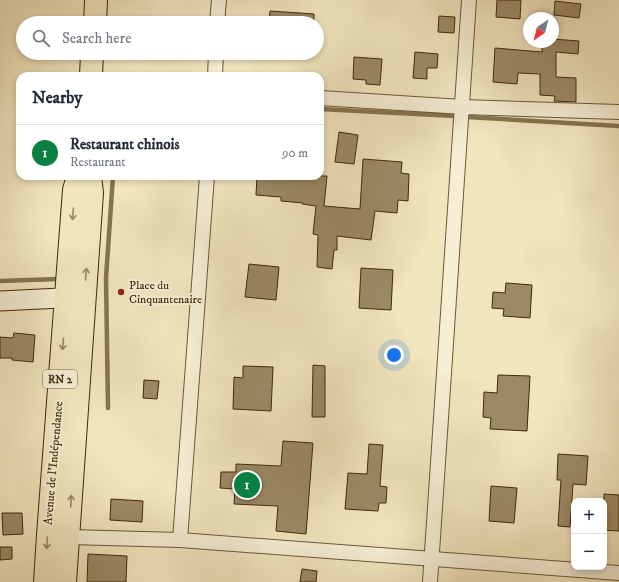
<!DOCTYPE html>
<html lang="en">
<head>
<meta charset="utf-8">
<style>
  :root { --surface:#fff; --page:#f6f6f7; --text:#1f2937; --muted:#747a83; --line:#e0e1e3; --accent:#0b8043 }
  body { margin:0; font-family:"IM FELL DW Pica",serif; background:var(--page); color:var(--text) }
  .controls { position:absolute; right:12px; bottom:12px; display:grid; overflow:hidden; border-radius:8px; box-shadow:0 2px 6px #0003 }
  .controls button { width:36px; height:36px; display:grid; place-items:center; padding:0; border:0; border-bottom:1px solid var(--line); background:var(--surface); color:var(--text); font:20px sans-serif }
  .compass { position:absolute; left:523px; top:12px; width:36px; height:36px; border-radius:50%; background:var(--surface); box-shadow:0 2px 6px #0003; rotate:215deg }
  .you { position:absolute; left:394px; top:355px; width:14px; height:14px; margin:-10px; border:3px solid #fff; border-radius:50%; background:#1a73e8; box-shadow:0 0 0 6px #1a73e833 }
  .badge { display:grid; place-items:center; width:26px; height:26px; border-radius:50%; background:var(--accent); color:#fff; font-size:13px; font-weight:700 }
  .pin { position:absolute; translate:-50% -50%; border:2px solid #fff; box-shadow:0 1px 4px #0006 }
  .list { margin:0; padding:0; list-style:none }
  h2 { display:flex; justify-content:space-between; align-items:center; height:52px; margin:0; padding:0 16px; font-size:17px }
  h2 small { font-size:13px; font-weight:400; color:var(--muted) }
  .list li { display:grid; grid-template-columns:26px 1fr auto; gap:12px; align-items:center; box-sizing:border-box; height:56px; padding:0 16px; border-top:1px solid var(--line) }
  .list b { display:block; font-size:15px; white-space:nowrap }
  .list p { margin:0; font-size:13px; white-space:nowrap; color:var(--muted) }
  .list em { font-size:13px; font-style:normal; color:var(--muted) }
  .icon { flex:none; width:22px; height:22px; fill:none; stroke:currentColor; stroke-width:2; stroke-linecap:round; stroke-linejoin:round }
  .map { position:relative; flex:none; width:619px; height:582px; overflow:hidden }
  .search { position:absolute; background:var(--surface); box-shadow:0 2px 6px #0003; left:16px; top:16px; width:308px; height:44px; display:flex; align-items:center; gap:10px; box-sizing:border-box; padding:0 14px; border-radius:22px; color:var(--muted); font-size:15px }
  .panel { position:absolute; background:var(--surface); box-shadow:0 2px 6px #0003; left:16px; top:72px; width:308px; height:108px; border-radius:12px }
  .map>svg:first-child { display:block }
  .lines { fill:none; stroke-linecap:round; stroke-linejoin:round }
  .stream { stroke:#867350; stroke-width:4.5 }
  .building { fill:#9c8a67; stroke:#402809 }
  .minor-casing { stroke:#6c5736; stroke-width:16 }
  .secondary-casing { stroke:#402809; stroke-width:21 }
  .primary-casing { stroke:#402809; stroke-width:24 }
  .minor { stroke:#f6eed5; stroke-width:14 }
  .secondary { stroke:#f6eed5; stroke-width:19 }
  .primary { stroke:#f1e5be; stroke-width:22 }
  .oneway { stroke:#988664 }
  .poi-dot { fill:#8f2418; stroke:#f6eed5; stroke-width:1.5 }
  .labels { text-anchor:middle; stroke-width:4; stroke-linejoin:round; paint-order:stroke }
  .shield { fill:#f6eed5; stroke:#776346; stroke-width:1 }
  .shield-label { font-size:11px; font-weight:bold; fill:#402809 }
  .poi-label { font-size:12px; fill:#402809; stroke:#f6eed5; text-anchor:start }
  .street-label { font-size:12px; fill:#402809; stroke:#f6eed5 }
</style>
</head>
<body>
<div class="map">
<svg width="619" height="582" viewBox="0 0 619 582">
  <rect width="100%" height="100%" fill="#f1e5be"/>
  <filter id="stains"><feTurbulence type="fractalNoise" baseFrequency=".005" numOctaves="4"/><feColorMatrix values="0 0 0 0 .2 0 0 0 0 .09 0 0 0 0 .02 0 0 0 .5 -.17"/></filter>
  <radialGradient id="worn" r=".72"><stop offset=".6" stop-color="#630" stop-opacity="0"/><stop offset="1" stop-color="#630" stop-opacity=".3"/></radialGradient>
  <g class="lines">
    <path class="stream" d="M 320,109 L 455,116
      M 467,117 L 619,126
      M 0,281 L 58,279
      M 108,408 L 106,278 L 113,176"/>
  </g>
  <path class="building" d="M 497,0 L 521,0 L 520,19 L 496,17 Z
    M 555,1 L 581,4 L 579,18 L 554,15 Z
    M 270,11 L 314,14 L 314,23 L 269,23 Z
    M 439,16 L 455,17 L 454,33 L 438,32 Z
    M 553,39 L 579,41 L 578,54 L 556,52 L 556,77 L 576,78 L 576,102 L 554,101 L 555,96 L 540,95 L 540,74 L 518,73 L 517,84 L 493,82 L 495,48 L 542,52 L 542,42 L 553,42 Z
    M 415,52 L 438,54 L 437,68 L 427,68 L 427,79 L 413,78 Z
    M 354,57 L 382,59 L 380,85 L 366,84 L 366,80 L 353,79 Z
    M 339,132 L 358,135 L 354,164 L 335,162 Z
    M 363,159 L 402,162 L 401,173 L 409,174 L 408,201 L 398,200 L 397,213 L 375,211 L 371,240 L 337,236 L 337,250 L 334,250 L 332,269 L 317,267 L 318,235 L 313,234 L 316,206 L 302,204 L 303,203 L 281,201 L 281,197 L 256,195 L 257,176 L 327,176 L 324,206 L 360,209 Z
    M 249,264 L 279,267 L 276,300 L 245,297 Z
    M 361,268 L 393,270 L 391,310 L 359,308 Z
    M 506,283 L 532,285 L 530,318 L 503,316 L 504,309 L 492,308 L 493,292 L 505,293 Z
    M 14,333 L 35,335 L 33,362 L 12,360 L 12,358 L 0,358 L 0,337 L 13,338 Z
    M 313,365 L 325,366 L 325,417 L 312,417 Z
    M 243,366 L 273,367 L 271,411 L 233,409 L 234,377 L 243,378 Z
    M 498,375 L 530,376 L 527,431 L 490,429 L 491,418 L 483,417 L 484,392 L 497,393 Z
    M 144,380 L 159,381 L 157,399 L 143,398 Z
    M 283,441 L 313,443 L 306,534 L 276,531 L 278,506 L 234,504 L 235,489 L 220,488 L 221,472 L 236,472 L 236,464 L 281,466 Z
    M 369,444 L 383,445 L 380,486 L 387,487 L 386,503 L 379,503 L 378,511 L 345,509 L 348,473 L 367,474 Z
    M 558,454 L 588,456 L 586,485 L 573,484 L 570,527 L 558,526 L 561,480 L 557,480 Z
    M 491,486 L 517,488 L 514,523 L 489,521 Z
    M 604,494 L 619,495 L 619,531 L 604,530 Z
    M 111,499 L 143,501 L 142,522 L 110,520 Z
    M 2,513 L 22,513 L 23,534 L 3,535 Z
    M 0,547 L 12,547 L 12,559 L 0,560 Z
    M 88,554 L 127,556 L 126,582 L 87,582 Z
    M 302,569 L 317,571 L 316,582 L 300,582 Z"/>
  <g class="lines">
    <defs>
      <path id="minor" d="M 217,23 L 219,0
        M 215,76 L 216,53
        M 320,98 L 463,107 L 619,112
        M 69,537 L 180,540 L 619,573
        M 180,540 L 207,176
        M 430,582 L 469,0"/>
      <path id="secondary" d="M 0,301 L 81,297"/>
      <path id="primary" d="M 95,23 L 96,0
        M 91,76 L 92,53
        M 45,582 L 48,535 L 74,190 L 78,176
        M 65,582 L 92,193 L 90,176"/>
    </defs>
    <use href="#minor" class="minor-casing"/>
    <use href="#secondary" class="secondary-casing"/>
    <use href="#primary" class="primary-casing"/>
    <use href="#minor" class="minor"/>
    <use href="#secondary" class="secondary"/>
    <use href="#primary" class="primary"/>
  </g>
  <defs><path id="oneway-shaft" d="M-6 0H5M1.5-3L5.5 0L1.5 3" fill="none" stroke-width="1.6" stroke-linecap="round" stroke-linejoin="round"/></defs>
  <g class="oneway">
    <use href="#oneway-shaft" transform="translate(73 214) rotate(94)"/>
    <use href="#oneway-shaft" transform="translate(86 274) rotate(-86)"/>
    <use href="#oneway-shaft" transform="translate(63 344) rotate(95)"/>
    <use href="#oneway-shaft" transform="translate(71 501) rotate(-87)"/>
    <use href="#oneway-shaft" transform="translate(47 543) rotate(93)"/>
  </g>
  <circle class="poi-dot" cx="121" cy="292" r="4"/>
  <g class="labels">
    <rect class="shield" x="43" y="370" width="34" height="18" rx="3"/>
    <g class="shield-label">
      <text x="60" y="383">RN 2</text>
    </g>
    <g class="poi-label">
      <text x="129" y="289">Place du<tspan x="129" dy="14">Cinquantenaire</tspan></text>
    </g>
    <g class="street-label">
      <text transform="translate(53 463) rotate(-85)" y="4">Avenue de l'Indépendance</text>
    </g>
  </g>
  <rect width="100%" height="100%" filter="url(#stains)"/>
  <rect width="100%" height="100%" fill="url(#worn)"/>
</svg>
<div class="controls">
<button>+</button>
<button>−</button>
</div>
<svg class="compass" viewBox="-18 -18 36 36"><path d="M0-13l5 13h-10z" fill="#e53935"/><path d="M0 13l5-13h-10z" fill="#747a83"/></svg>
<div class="you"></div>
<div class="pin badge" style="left:247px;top:485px">1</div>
<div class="search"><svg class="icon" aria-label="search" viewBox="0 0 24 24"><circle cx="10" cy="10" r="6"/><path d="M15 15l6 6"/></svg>Search here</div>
<section class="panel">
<h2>Nearby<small></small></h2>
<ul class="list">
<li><span class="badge">1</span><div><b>Restaurant chinois</b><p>Restaurant</p></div><em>90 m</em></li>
</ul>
</section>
</div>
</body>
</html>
